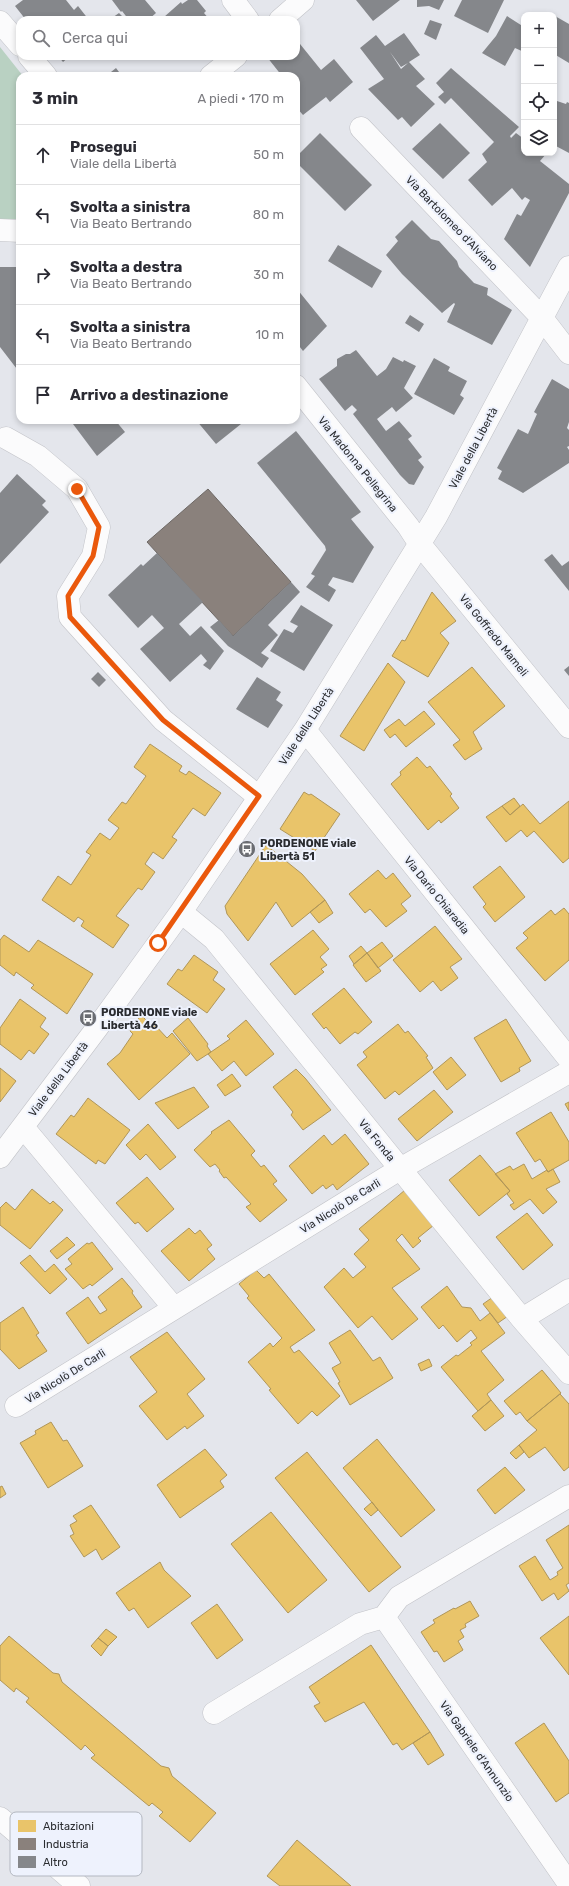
<!DOCTYPE html>
<html lang="it">
<head>
<meta charset="utf-8">
<style>
  :root { --surface:#fff; --page:#f7f7f7; --text:#2b2b33; --muted:#7c7c81; --line:#e1e1e2 }
  body { margin:0; font-family:Rubik,sans-serif; background:var(--page); color:var(--text) }
  .controls { position:absolute; right:12px; top:12px; display:grid; overflow:hidden; border-radius:8px; box-shadow:0 2px 6px #0003 }
  .controls button { width:36px; height:36px; display:grid; place-items:center; padding:0; border:0; border-bottom:1px solid var(--line); background:var(--surface); color:var(--text); font:20px sans-serif }
  .stop { position:absolute; width:12px; height:12px; margin:-9px; border:3px solid #ea580c; border-radius:50%; background:#fff }
  .stop.end { background:#ea580c; border-color:#fff; box-shadow:0 1px 4px #0008 }
  .list { margin:0; padding:0; list-style:none }
  h2 { display:flex; justify-content:space-between; align-items:center; height:52px; margin:0; padding:0 16px; font-size:17px }
  h2 small { font-size:13px; font-weight:400; color:var(--muted) }
  .list li { display:grid; grid-template-columns:26px 1fr auto; gap:12px; align-items:center; box-sizing:border-box; height:60px; padding:0 16px; border-top:1px solid var(--line) }
  .list b { display:block; font-size:15px; white-space:nowrap }
  .list p { margin:0; font-size:13px; white-space:nowrap; color:var(--muted) }
  .list em { font-size:13px; font-style:normal; color:var(--muted) }
  .icon { flex:none; width:22px; height:22px; fill:none; stroke:currentColor; stroke-width:2; stroke-linecap:round; stroke-linejoin:round }
  .map { position:relative; flex:none; width:569px; height:1886px; overflow:hidden }
  .search { position:absolute; background:var(--surface); box-shadow:0 2px 6px #0003; left:16px; top:16px; width:284px; height:44px; display:flex; align-items:center; gap:10px; box-sizing:border-box; padding:0 14px; border-radius:12px; color:var(--muted); font-size:15px }
  .panel { position:absolute; background:var(--surface); box-shadow:0 2px 6px #0003; left:16px; top:72px; width:284px; height:352px; border-radius:12px }
  .map>svg:first-child { display:block }
  .green { fill:#b9d1c2 }
  .homes { fill:#e9c46a; stroke:#b09659 }
  .industry { fill:#8a817c; stroke:#6d6865 }
  .building { fill:#85878b; fill-rule:evenodd }
  .lines { fill:none; stroke-linecap:round; stroke-linejoin:round }
  .street-casing { stroke:#c2c3c8; stroke-width:23 }
  .primary-casing { stroke:#c2c3c8; stroke-width:23 }
  .street { stroke:#fbfbfc; stroke-width:22 }
  .primary { stroke:#fbfbfc; stroke-width:22 }
  .route { stroke:#ea580c; stroke-width:5 }
  .labels { text-anchor:middle; stroke-width:4; stroke-linejoin:round; paint-order:stroke }
  .street-label { font-size:11px; fill:#2a2c30; stroke:#eef2fd }
  .poi-label { font-size:11px; font-weight:bold; fill:#2a2c30; stroke:#eef2fd; text-anchor:start }
  .key { fill:#eef2fd; stroke:#b3b7c0; stroke-width:1 }
  .key-label { font-size:11px; fill:#2a2c30 }
</style>
</head>
<body>
<div class="map">
<svg width="569" height="1886" viewBox="0 0 569 1886">
  <rect width="100%" height="100%" fill="#e4e6ec"/>
  <path class="green" d="M 0,47 L 23,76 L 20,76 L 20,219 L 0,219 Z"/>
  <path class="homes" d="M 432,592 L 456,621 L 440,633 L 449,643 L 428,677 L 392,656 L 402,640 L 405,641 Z
    M 388,663 L 405,682 L 364,751 L 340,736 Z
    M 472,667 L 505,706 L 473,732 L 482,749 L 465,760 L 453,745 L 460,740 L 428,702 Z
    M 424,711 L 435,724 L 406,747 L 395,734 L 390,738 L 384,730 L 399,719 L 405,726 Z
    M 150,744 L 182,766 L 179,771 L 186,775 L 189,771 L 221,793 L 205,816 L 193,808 L 172,837 L 177,840 L 163,859 L 153,852 L 145,864 L 155,872 L 142,890 L 138,888 L 116,916 L 129,925 L 113,948 L 81,926 L 84,921 L 78,917 L 74,922 L 42,900 L 58,876 L 71,885 L 91,855 L 86,852 L 100,833 L 110,840 L 119,828 L 108,820 L 122,802 L 126,804 L 146,776 L 134,767 Z
    M 417,757 L 427,768 L 430,766 L 452,794 L 450,796 L 459,808 L 441,823 L 439,820 L 428,830 L 391,784 L 401,775 L 400,772 Z
    M 304,792 L 309,795 L 311,794 L 340,814 L 315,851 L 280,829 Z
    M 514,798 L 520,806 L 510,815 L 502,806 Z
    M 569,801 L 569,858 L 563,863 L 534,831 L 527,837 L 521,830 L 506,842 L 486,817 L 502,806 L 510,815 L 523,804 L 540,824 Z
    M 266,845 L 302,874 L 325,900 L 292,927 L 276,902 L 248,941 L 227,914 L 225,906 Z
    M 500,866 L 525,897 L 495,922 L 483,907 L 486,904 L 473,887 Z
    M 378,870 L 386,879 L 393,873 L 411,896 L 401,904 L 407,911 L 386,927 L 370,909 L 365,913 L 349,894 Z
    M 325,900 L 333,913 L 319,923 L 310,912 Z
    M 564,908 L 569,914 L 569,960 L 545,981 L 516,948 L 528,938 L 523,933 L 551,910 L 555,915 Z
    M 435,926 L 462,959 L 450,967 L 458,978 L 441,991 L 433,981 L 420,992 L 393,960 Z
    M 313,930 L 329,949 L 320,957 L 327,965 L 321,969 L 324,972 L 295,995 L 270,964 Z
    M 4,935 L 29,952 L 38,940 L 93,974 L 67,1014 L 31,988 L 34,985 L 16,972 L 14,976 L 0,965 L 0,940 Z
    M 382,942 L 393,956 L 378,968 L 367,953 Z
    M 361,946 L 367,953 L 354,964 L 349,956 Z
    M 367,953 L 381,971 L 366,982 L 353,965 Z
    M 194,955 L 218,972 L 213,980 L 225,989 L 207,1013 L 167,984 L 178,969 L 182,971 Z
    M 344,988 L 372,1022 L 358,1034 L 355,1032 L 340,1044 L 326,1027 L 324,1029 L 312,1014 Z
    M 20,999 L 46,1018 L 40,1027 L 49,1034 L 34,1054 L 29,1050 L 21,1060 L 0,1044 L 0,1028 Z
    M 141,1015 L 152,1026 L 154,1024 L 167,1038 L 172,1033 L 190,1054 L 139,1100 L 107,1064 L 120,1053 L 133,1034 L 130,1031 Z
    M 188,1018 L 208,1044 L 207,1046 L 211,1052 L 197,1061 L 173,1031 Z
    M 506,1019 L 531,1061 L 519,1068 L 520,1071 L 501,1082 L 474,1038 Z
    M 246,1020 L 274,1054 L 246,1076 L 234,1061 L 222,1071 L 208,1054 L 230,1039 L 227,1036 Z
    M 398,1024 L 405,1033 L 408,1031 L 428,1056 L 426,1057 L 433,1068 L 399,1095 L 395,1091 L 385,1099 L 357,1065 L 367,1057 L 363,1052 Z
    M 451,1057 L 466,1075 L 447,1090 L 433,1072 Z
    M 0,1068 L 16,1081 L 0,1102 Z
    M 296,1069 L 305,1078 L 331,1110 L 303,1130 L 291,1115 L 293,1112 L 273,1087 Z
    M 232,1074 L 241,1086 L 225,1096 L 217,1085 Z
    M 194,1087 L 209,1107 L 178,1129 L 155,1103 Z
    M 434,1090 L 453,1112 L 417,1141 L 398,1119 Z
    M 88,1098 L 130,1130 L 105,1164 L 98,1160 L 96,1164 L 56,1134 L 71,1115 L 74,1117 Z
    M 569,1102 L 569,1111 L 565,1104 Z
    M 551,1112 L 569,1142 L 569,1160 L 548,1172 L 540,1159 L 535,1162 L 516,1133 Z
    M 229,1120 L 255,1151 L 251,1155 L 261,1167 L 264,1165 L 277,1181 L 273,1184 L 287,1200 L 260,1222 L 246,1207 L 251,1204 L 226,1177 L 224,1178 L 219,1171 L 220,1170 L 215,1164 L 210,1167 L 194,1150 L 212,1133 L 211,1132 Z
    M 148,1124 L 176,1157 L 160,1170 L 146,1154 L 140,1160 L 126,1145 Z
    M 345,1134 L 369,1164 L 337,1190 L 333,1184 L 326,1189 L 323,1185 L 312,1194 L 289,1166 L 324,1135 L 332,1145 Z
    M 480,1155 L 510,1191 L 479,1216 L 449,1180 Z
    M 524,1164 L 532,1179 L 547,1170 L 548,1172 L 553,1169 L 560,1182 L 546,1189 L 557,1202 L 543,1214 L 530,1199 L 514,1210 L 510,1205 L 514,1203 L 507,1194 L 510,1191 L 495,1174 L 510,1166 L 513,1170 Z
    M 147,1177 L 174,1209 L 147,1232 L 138,1222 L 135,1224 L 116,1203 Z
    M 32,1189 L 50,1204 L 53,1201 L 63,1210 L 30,1249 L 0,1225 L 0,1208 L 6,1202 L 15,1210 Z
    M 405,1190 L 434,1225 L 418,1238 L 421,1241 L 413,1248 L 402,1234 L 396,1240 L 420,1269 L 392,1288 L 418,1319 L 392,1340 L 372,1316 L 358,1328 L 324,1287 L 344,1268 L 353,1278 L 366,1267 L 354,1254 L 369,1240 L 359,1229 Z
    M 527,1213 L 553,1245 L 523,1270 L 496,1237 Z
    M 189,1228 L 195,1234 L 200,1230 L 212,1245 L 207,1249 L 215,1259 L 189,1281 L 161,1251 Z
    M 67,1237 L 75,1245 L 57,1259 L 50,1251 Z
    M 92,1242 L 113,1269 L 92,1286 L 90,1284 L 83,1289 L 65,1269 L 72,1264 L 68,1259 L 87,1243 L 89,1244 Z
    M 30,1255 L 45,1272 L 54,1264 L 67,1279 L 50,1294 L 20,1263 Z
    M 256,1270 L 264,1278 L 269,1274 L 315,1330 L 290,1347 L 294,1353 L 299,1350 L 340,1396 L 317,1416 L 312,1411 L 298,1424 L 269,1390 L 271,1389 L 248,1362 L 270,1343 L 273,1347 L 282,1338 L 247,1298 L 249,1296 L 239,1284 Z
    M 122,1278 L 133,1291 L 132,1293 L 142,1307 L 88,1344 L 66,1313 L 88,1297 L 100,1314 L 107,1310 L 98,1297 Z
    M 447,1286 L 462,1307 L 471,1308 L 480,1321 L 490,1313 L 505,1333 L 481,1351 L 504,1380 L 487,1394 L 491,1400 L 478,1411 L 441,1367 L 456,1355 L 458,1356 L 472,1345 L 470,1343 L 477,1338 L 471,1330 L 457,1342 L 443,1325 L 439,1329 L 421,1307 Z
    M 493,1297 L 508,1316 L 498,1323 L 483,1304 Z
    M 23,1307 L 39,1333 L 36,1335 L 47,1351 L 19,1369 L 0,1349 L 0,1323 Z
    M 350,1330 L 373,1361 L 380,1357 L 393,1378 L 350,1405 L 338,1383 L 340,1382 L 332,1368 L 341,1363 L 329,1343 Z
    M 167,1332 L 205,1379 L 187,1394 L 204,1416 L 187,1429 L 185,1426 L 167,1440 L 139,1406 L 157,1392 L 130,1357 Z
    M 429,1359 L 432,1366 L 421,1371 L 418,1364 Z
    M 542,1370 L 561,1393 L 527,1421 L 520,1412 L 516,1415 L 504,1401 Z
    M 560,1394 L 569,1404 L 569,1467 L 564,1471 L 545,1447 L 529,1458 L 519,1445 L 537,1430 L 527,1421 Z
    M 491,1400 L 504,1416 L 485,1431 L 472,1416 Z
    M 51,1422 L 63,1441 L 67,1440 L 83,1466 L 48,1488 L 20,1443 L 36,1434 L 35,1431 Z
    M 377,1439 L 435,1510 L 401,1537 L 343,1468 Z
    M 519,1445 L 524,1452 L 516,1459 L 510,1453 Z
    M 205,1449 L 227,1475 L 220,1481 L 224,1487 L 180,1518 L 157,1485 Z
    M 307,1452 L 401,1567 L 369,1592 L 275,1478 Z
    M 505,1467 L 525,1490 L 495,1514 L 477,1490 Z
    M 2,1486 L 6,1494 L 0,1498 L 0,1487 Z
    M 372,1502 L 378,1510 L 371,1516 L 364,1509 Z
    M 91,1505 L 120,1547 L 102,1560 L 96,1549 L 84,1557 L 70,1536 L 74,1534 L 70,1525 L 77,1521 L 73,1516 Z
    M 271,1512 L 327,1580 L 288,1613 L 231,1544 Z
    M 569,1525 L 569,1583 L 566,1585 L 569,1591 L 558,1600 L 554,1593 L 542,1601 L 519,1566 L 535,1556 L 550,1580 L 558,1575 L 557,1572 L 563,1568 L 546,1540 Z
    M 160,1562 L 164,1570 L 191,1596 L 148,1628 L 134,1608 L 129,1611 L 116,1593 Z
    M 470,1601 L 479,1616 L 465,1624 L 466,1627 L 460,1630 L 464,1637 L 458,1641 L 463,1650 L 444,1662 L 437,1651 L 434,1652 L 421,1632 L 435,1623 L 433,1620 L 454,1608 L 455,1609 Z
    M 217,1604 L 243,1640 L 217,1659 L 191,1623 Z
    M 569,1616 L 569,1675 L 540,1638 Z
    M 106,1629 L 117,1637 L 108,1646 L 98,1638 Z
    M 9,1636 L 53,1673 L 59,1674 L 62,1682 L 161,1766 L 169,1768 L 172,1776 L 216,1813 L 190,1842 L 159,1816 L 163,1812 L 152,1803 L 149,1806 L 91,1758 L 95,1755 L 85,1745 L 81,1750 L 26,1702 L 29,1698 L 16,1688 L 14,1692 L 0,1680 L 0,1646 Z
    M 98,1638 L 108,1646 L 101,1656 L 91,1646 Z
    M 371,1645 L 430,1732 L 402,1750 L 397,1743 L 393,1745 L 364,1702 L 325,1722 L 314,1706 L 320,1703 L 309,1687 Z
    M 544,1723 L 569,1761 L 569,1793 L 556,1802 L 515,1743 Z
    M 430,1732 L 444,1755 L 428,1765 L 413,1743 Z
    M 297,1840 L 351,1886 L 280,1886 L 267,1876 Z"/>
  <path class="industry" d="M 208,489 L 291,582 L 233,636 L 147,542 Z"/>
  <path class="building" d="M 23,0 L 66,0 L 74,10 L 78,6 L 89,20 L 26,20 L 15,6 Z
    M 112,0 L 145,0 L 156,13 L 148,20 L 129,20 L 122,11 L 121,12 Z
    M 188,0 L 197,0 L 206,11 L 204,13 L 210,20 L 166,20 L 164,17 L 181,2 L 182,4 Z
    M 356,0 L 400,0 L 373,21 Z
    M 417,0 L 444,0 L 439,10 L 429,6 L 417,7 Z
    M 462,0 L 504,0 L 488,33 L 454,16 Z
    M 119,13 L 126,20 L 109,20 Z
    M 507,16 L 524,27 L 521,37 L 524,38 L 524,52 L 515,48 L 505,66 L 482,53 L 496,36 Z
    M 555,16 L 569,24 L 569,63 L 554,54 Z
    M 430,20 L 442,24 L 436,40 L 424,34 Z
    M 404,33 L 420,55 L 409,62 L 425,79 L 416,86 L 435,104 L 411,127 L 402,117 L 398,120 L 368,89 L 384,79 L 360,48 L 376,35 L 385,46 ZM 390,52 L 401,67 L 408,63 L 401,69 Z
    M 296,39 L 321,70 L 334,59 L 353,82 L 330,102 L 326,97 L 303,115 L 296,107 L 296,76 L 282,76 L 267,57 L 296,56 Z
    M 58,56 L 70,56 L 63,62 Z
    M 116,68 L 122,76 L 125,74 L 127,76 L 106,76 Z
    M 451,68 L 519,127 L 510,136 L 511,138 L 516,133 L 524,139 L 523,147 L 524,153 L 547,153 L 540,161 L 569,184 L 569,193 L 530,267 L 504,239 L 517,214 L 521,216 L 530,200 L 525,197 L 522,200 L 512,188 L 492,206 L 468,180 L 487,162 L 482,154 L 494,142 L 451,98 L 445,104 L 438,97 L 444,92 L 436,83 Z
    M 554,100 L 566,104 L 567,102 L 569,103 L 569,153 L 554,145 L 554,127 L 557,120 L 554,119 Z
    M 440,123 L 470,153 L 443,179 L 412,149 Z
    M 320,133 L 372,185 L 345,211 L 296,162 L 296,157 Z
    M 412,220 L 431,239 L 439,241 L 457,261 L 459,267 L 474,283 L 488,288 L 487,295 L 512,310 L 492,345 L 447,322 L 455,304 L 454,303 L 442,313 L 402,274 L 386,255 L 398,241 L 395,237 Z
    M 338,245 L 382,271 L 372,288 L 328,261 Z
    M 0,267 L 20,267 L 20,373 L 0,347 Z
    M 296,284 L 299,288 L 297,289 L 327,326 L 303,351 L 296,342 Z
    M 410,315 L 424,324 L 419,332 L 405,323 Z
    M 356,350 L 377,376 L 386,369 L 393,357 L 403,362 L 404,360 L 416,366 L 404,388 L 413,398 L 396,412 L 392,407 L 377,419 L 386,431 L 399,421 L 412,436 L 408,439 L 422,457 L 418,460 L 424,467 L 414,485 L 409,484 L 400,475 L 374,441 L 353,414 L 357,410 L 352,405 L 345,411 L 319,379 L 337,366 L 337,359 L 346,354 L 350,354 Z
    M 434,358 L 450,367 L 448,371 L 467,381 L 460,395 L 464,398 L 454,415 L 414,394 Z
    M 552,379 L 569,389 L 569,422 L 567,428 L 569,430 L 569,446 L 567,447 L 569,450 L 569,463 L 523,493 L 498,479 L 502,471 L 497,468 L 518,429 L 528,434 L 537,414 L 534,412 Z
    M 56,420 L 65,420 L 59,424 Z
    M 70,420 L 115,420 L 125,432 L 97,456 Z
    M 196,420 L 246,420 L 216,444 Z
    M 296,431 L 361,512 L 351,519 L 374,547 L 353,583 L 333,577 L 328,585 L 336,590 L 329,602 L 306,587 L 315,576 L 311,574 L 326,550 L 325,546 L 257,463 Z
    M 17,474 L 46,501 L 42,505 L 49,512 L 0,564 L 0,493 Z
    M 157,553 L 203,602 L 179,624 L 190,636 L 201,626 L 224,651 L 210,670 L 203,665 L 207,661 L 201,654 L 170,682 L 140,649 L 164,628 L 152,615 L 138,628 L 108,595 L 141,564 L 143,566 Z
    M 552,554 L 562,566 L 569,561 L 569,591 L 544,560 Z
    M 291,582 L 300,592 L 268,625 L 278,635 L 261,653 L 269,658 L 262,668 L 228,646 L 210,627 L 219,620 L 233,636 Z
    M 301,605 L 333,625 L 304,671 L 270,651 L 284,629 L 293,633 L 298,626 L 290,622 Z
    M 569,666 L 569,676 L 564,670 Z
    M 98,672 L 106,680 L 99,687 L 91,679 Z
    M 257,677 L 281,692 L 276,700 L 283,705 L 268,728 L 236,709 Z"/>
  <g class="lines">
    <defs>
      <path id="street" d="M 233,0 L 248,20
        M 280,20 L 303,0
        M 0,22 L 20,45
        M 29,56 L 46,76
        M 211,76 L 236,56
        M 361,128 L 542,318 L 569,353
        M 0,230 L 20,231
        M 296,386 L 408,526 L 419,543 L 569,727
        M 6,438 L 38,456 L 77,489 L 99,527 L 93,556 L 68,596 L 70,617 L 163,720 L 259,797
        M 305,730 L 569,1059
        M 181,912 L 214,939 L 522,1319 L 569,1373
        M 23,1127 L 174,1308
        M 0,1157 L 97,1028 L 181,912 L 305,730 L 436,517 L 569,267
        M 522,1319 L 569,1290
        M 16,1406 L 400,1169 L 569,1072
        M 384,1617 L 399,1597 L 569,1496
        M 214,1713 L 360,1624 L 384,1617 L 569,1884"/>
      <path id="primary" d="M 0,1818 L 79,1886"/>
    </defs>
    <use href="#street" class="street-casing"/>
    <use href="#primary" class="primary-casing"/>
    <use href="#street" class="street"/>
    <use href="#primary" class="primary"/>
  </g>
  <g class="lines">
    <path class="route" d="M 77,489 L 99,527 L 93,556 L 68,596 L 70,617 L 163,720 L 259,796 L 158,943"/>
  </g>
  <defs>
    <symbol id="bus-disc" viewBox="-11 -11 22 22"><circle r="9.5" fill="#6b6d72" stroke="#eef2fd"/><path d="M-5-6H5V4H4V6H2V4H-2V6H-4V4H-5ZM-3.5-4V0h7V-4ZM-3.5 1.2v1.5H-2V1.2ZM2 1.2v1.5H3.5V1.2Z" fill="#fff"/></symbol>
  </defs>
  <g fill-rule="evenodd">
    <use href="#bus-disc" x="237" y="839" width="20" height="20"/>
    <use href="#bus-disc" x="78" y="1008" width="20" height="20"/>
  </g>
  <g class="labels">
    <g class="street-label">
      <text transform="translate(452 223) rotate(46)" y="4">Via Bartolomeo d'Alviano</text>
      <text transform="translate(473 448) rotate(-62)" y="4">Viale della Libertà</text>
      <text transform="translate(358 464) rotate(51)" y="4">Via Madonna Pellegrina</text>
      <text transform="translate(494 635) rotate(51)" y="4">Via Goffredo Mameli</text>
      <text transform="translate(306 726) rotate(-57)" y="4">Viale della Libertà</text>
      <text transform="translate(437 895) rotate(51)" y="4">Via Dario Chiaradia</text>
      <text transform="translate(58 1079) rotate(-53)" y="4">Viale della Libertà</text>
      <text transform="translate(377 1140) rotate(51)" y="4">Via Fonda</text>
      <text transform="translate(340 1206) rotate(-32)" y="4">Via Nicolò De Carli</text>
      <text transform="translate(65 1376) rotate(-32)" y="4">Via Nicolò De Carli</text>
      <text transform="translate(477 1751) rotate(55)" y="4">Via Gabriele d'Annunzio</text>
    </g>
    <g class="poi-label">
      <text x="260" y="847">PORDENONE viale<tspan x="260" dy="13">Libertà 51</tspan></text>
      <text x="101" y="1016">PORDENONE viale<tspan x="101" dy="13">Libertà 46</tspan></text>
    </g>
  </g>
  <rect x="10" y="1812" width="132" height="64" rx="6" class="key"/>
  <rect x="18" y="1820" width="18" height="12" fill="#e9c46a"/>
  <rect x="18" y="1838" width="18" height="12" fill="#8a817c"/>
  <rect x="18" y="1856" width="18" height="12" fill="#85878b"/>
  <g class="key-label">
    <text x="43" y="1830">Abitazioni</text>
    <text x="43" y="1848">Industria</text>
    <text x="43" y="1866">Altro</text>
  </g>
</svg>
<div class="controls">
<button>+</button>
<button>−</button>
<button><svg class="icon" aria-label="locate" viewBox="0 0 24 24"><circle cx="12" cy="12" r="6"/><path d="M12 2v4M12 18v4M2 12h4M18 12h4"/></svg></button>
<button><svg class="icon" aria-label="layers" viewBox="0 0 24 24"><path d="M12 4l9 5-9 5-9-5zM3 14l9 5 9-5"/></svg></button>
</div>
<div class="stop" style="left:158px;top:943px"></div>
<div class="stop end" style="left:77px;top:489px"></div>
<div class="search"><svg class="icon" aria-label="search" viewBox="0 0 24 24"><circle cx="10" cy="10" r="6"/><path d="M15 15l6 6"/></svg>Cerca qui</div>
<section class="panel">
<h2>3 min<small>A piedi · 170 m</small></h2>
<ul class="list">
<li><svg class="icon" aria-label="ahead" viewBox="0 0 24 24"><path d="M12 20V5M6 11l6-6 6 6"/></svg><div><b>Prosegui</b><p>Viale della Libertà</p></div><em>50 m</em></li>
<li><svg class="icon" aria-label="left" viewBox="0 0 24 24"><path d="M17 20v-9H6M10 6l-5 5 5 5"/></svg><div><b>Svolta a sinistra</b><p>Via Beato Bertrando</p></div><em>80 m</em></li>
<li><svg class="icon" aria-label="right" viewBox="0 0 24 24"><path d="M7 20v-9h11M14 6l5 5-5 5"/></svg><div><b>Svolta a destra</b><p>Via Beato Bertrando</p></div><em>30 m</em></li>
<li><svg class="icon" aria-label="left" viewBox="0 0 24 24"><path d="M17 20v-9H6M10 6l-5 5 5 5"/></svg><div><b>Svolta a sinistra</b><p>Via Beato Bertrando</p></div><em>10 m</em></li>
<li><svg class="icon" aria-label="arrive" viewBox="0 0 24 24"><path d="M6 21V4h12l-3 4 3 4H6"/></svg><div><b>Arrivo a destinazione</b></div></li>
</ul>
</section>
</div>
</body>
</html>
